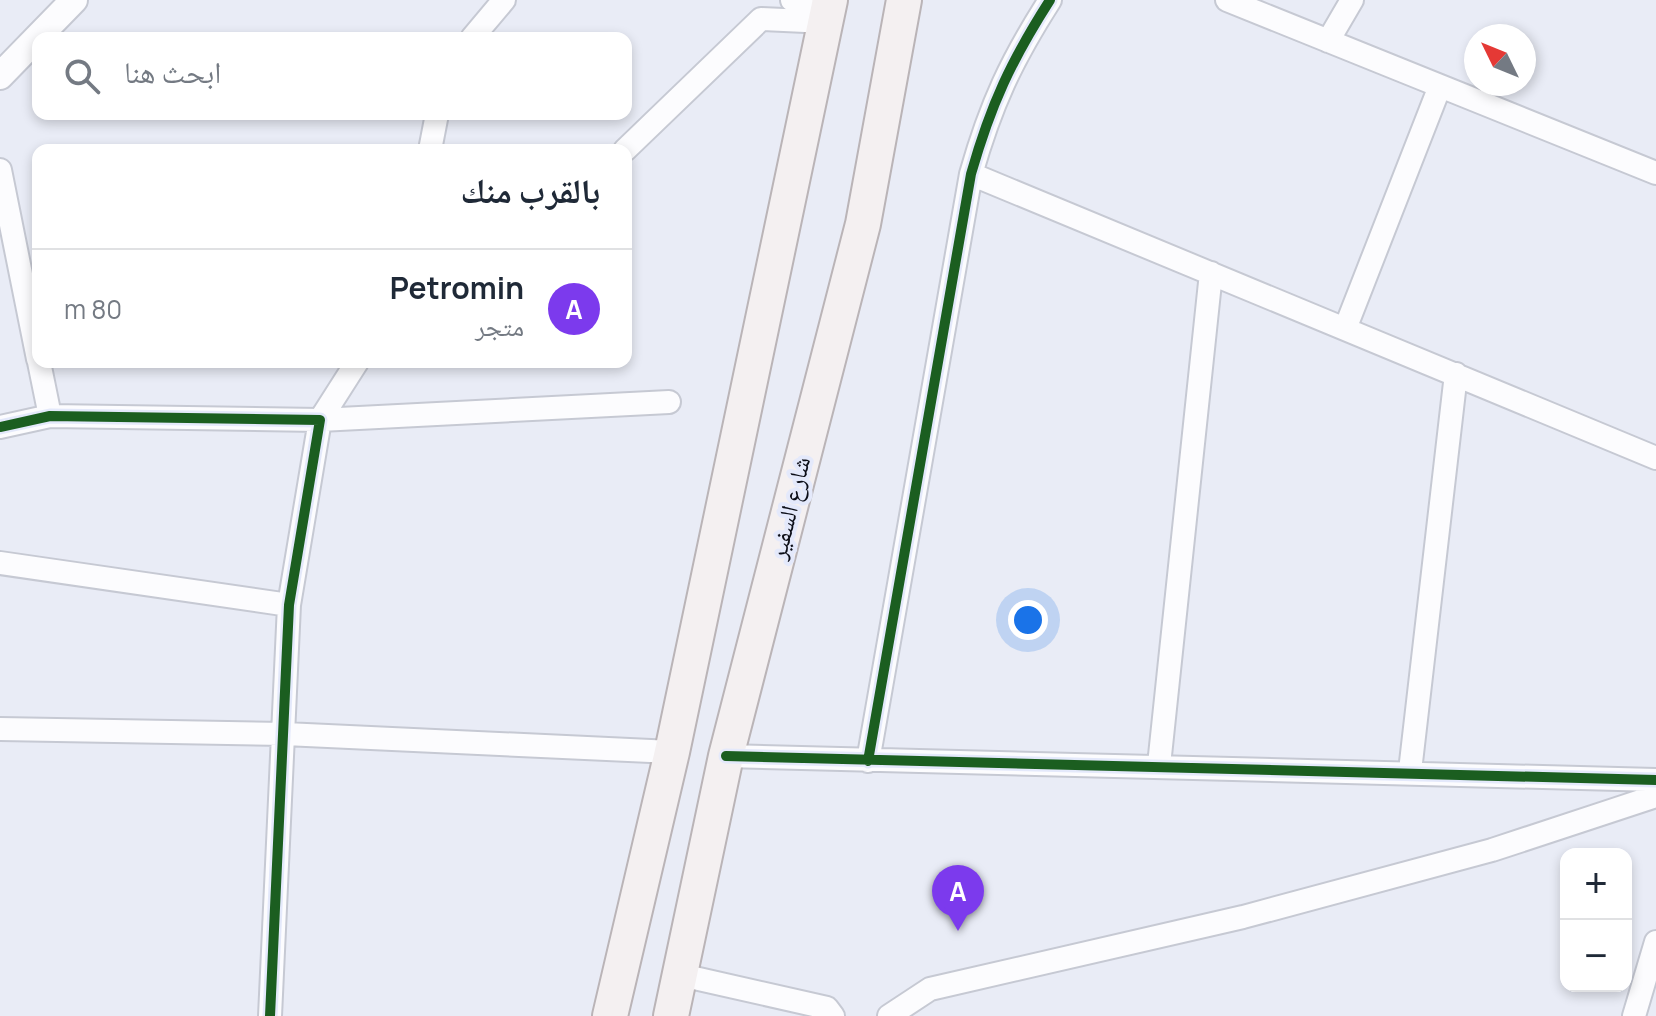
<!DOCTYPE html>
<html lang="ar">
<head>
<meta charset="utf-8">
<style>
  :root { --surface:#fff; --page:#f6f6f7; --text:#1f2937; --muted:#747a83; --line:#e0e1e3; --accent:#7c3aed }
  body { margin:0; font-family:Manrope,"Noto Naskh Arabic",sans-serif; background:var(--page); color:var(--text); direction:rtl }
  .controls { position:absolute; right:24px; bottom:24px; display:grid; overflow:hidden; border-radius:16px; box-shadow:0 4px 12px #0003 }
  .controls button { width:72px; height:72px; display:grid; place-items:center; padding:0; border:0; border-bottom:2px solid var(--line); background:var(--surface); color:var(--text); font:40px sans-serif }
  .compass { position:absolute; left:1464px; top:24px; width:72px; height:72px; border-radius:50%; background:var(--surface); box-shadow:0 4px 12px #0003; rotate:313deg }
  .you { position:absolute; left:1028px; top:620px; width:28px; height:28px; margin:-20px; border:6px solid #fff; border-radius:50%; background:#1a73e8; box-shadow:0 0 0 12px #1a73e833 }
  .badge { display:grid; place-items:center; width:52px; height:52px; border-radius:50%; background:var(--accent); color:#fff; font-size:26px; font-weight:700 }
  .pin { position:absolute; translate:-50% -66px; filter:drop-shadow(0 2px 4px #0008) }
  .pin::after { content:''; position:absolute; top:42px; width:28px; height:24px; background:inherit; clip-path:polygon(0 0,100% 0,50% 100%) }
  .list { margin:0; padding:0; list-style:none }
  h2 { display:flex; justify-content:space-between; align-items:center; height:104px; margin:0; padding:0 32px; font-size:34px }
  h2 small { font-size:26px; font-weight:400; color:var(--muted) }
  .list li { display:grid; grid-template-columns:52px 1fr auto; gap:24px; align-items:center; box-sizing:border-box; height:120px; padding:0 32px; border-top:2px solid var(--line) }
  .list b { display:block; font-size:30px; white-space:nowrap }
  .list p { margin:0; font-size:26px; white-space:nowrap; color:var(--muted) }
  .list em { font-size:26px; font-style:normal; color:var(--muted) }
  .icon { flex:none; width:44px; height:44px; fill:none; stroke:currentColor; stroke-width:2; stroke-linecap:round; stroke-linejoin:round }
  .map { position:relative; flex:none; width:1656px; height:1016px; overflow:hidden; direction:ltr }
  .search { position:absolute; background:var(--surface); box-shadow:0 4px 12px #0003; left:32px; top:32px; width:600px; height:88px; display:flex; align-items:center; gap:20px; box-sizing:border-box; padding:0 28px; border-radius:16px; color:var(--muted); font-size:30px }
  .panel { position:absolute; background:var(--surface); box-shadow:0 4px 12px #0003; left:32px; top:144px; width:600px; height:224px; border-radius:16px; direction:rtl }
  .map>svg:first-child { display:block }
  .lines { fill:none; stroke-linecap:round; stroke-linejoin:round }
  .minor-casing { stroke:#c6c9d3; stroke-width:26 }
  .tertiary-casing { stroke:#c6c9d3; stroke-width:30 }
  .primary-casing { stroke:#bab4b7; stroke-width:38 }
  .minor { stroke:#fcfcfe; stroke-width:22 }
  .tertiary { stroke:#fcfcfe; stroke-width:26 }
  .primary { stroke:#f4f0f1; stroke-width:34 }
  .cycleway-casing { stroke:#e4e9fb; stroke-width:15 }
  .cycleway { stroke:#1b5e20; stroke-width:10 }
  .labels { text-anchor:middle; stroke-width:8; stroke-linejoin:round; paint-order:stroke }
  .street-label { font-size:24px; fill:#0b0d17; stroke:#e4e9fb }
</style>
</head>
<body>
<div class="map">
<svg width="1656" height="1016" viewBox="0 0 1656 1016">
  <rect width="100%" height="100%" fill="#e9ecf6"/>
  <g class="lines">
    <defs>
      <path id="minor" d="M 1227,0 L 1656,173
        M 472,38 L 504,0
        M 1328,41 L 1352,0
        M 430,150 L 437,114
        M 625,150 L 761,19 L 827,22 L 792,0
        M 0,170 L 38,359
        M 971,174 L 1656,458
        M 1345,329 L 1440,86
        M 39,362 L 50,416
        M 357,362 L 320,420 L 669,402
        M 0,427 L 50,416 L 320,420 L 289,605 L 270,1016
        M 0,563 L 289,605
        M 0,729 L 285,734 L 672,752
        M 726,756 L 1656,780
        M 868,761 L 971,174 C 991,104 1011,61 1050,0
        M 1159,765 L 1211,273
        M 1410,771 L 1456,374
        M 681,975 L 827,1008 L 833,1016
        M 889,1016 L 930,989 L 1243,917 L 1492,850 L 1656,796
        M 1634,1016 L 1656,942"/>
      <path id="tertiary" d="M 0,76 L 74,0"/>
      <path id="primary" d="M 610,1016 L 672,752 L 830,0
        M 671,1016 L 726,756 L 863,224 L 904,0"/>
    </defs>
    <use href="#minor" class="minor-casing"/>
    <use href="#tertiary" class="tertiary-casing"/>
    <use href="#primary" class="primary-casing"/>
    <use href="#minor" class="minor"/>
    <use href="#tertiary" class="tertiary"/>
    <use href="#primary" class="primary"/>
    <defs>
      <path id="cycleway" d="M 0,427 L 50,416 L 320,420 L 289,605 L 270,1016
        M 726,756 L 1656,780
        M 868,761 L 971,174 C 991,104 1011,61 1050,0"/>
    </defs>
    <use href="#cycleway" class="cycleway-casing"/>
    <use href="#cycleway" class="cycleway"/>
  </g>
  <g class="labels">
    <g class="street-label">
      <text transform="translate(790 508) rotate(-76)" y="8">شارع السفير</text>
    </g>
  </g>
</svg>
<div class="controls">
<button>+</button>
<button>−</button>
</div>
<svg class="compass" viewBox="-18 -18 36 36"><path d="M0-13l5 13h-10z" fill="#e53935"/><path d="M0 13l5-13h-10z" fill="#747a83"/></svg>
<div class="you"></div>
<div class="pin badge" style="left:958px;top:931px">A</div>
<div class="search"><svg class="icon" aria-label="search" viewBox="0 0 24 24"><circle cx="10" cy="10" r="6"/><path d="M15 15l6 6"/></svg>ابحث هنا</div>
<section class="panel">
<h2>بالقرب منك<small></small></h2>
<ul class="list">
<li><span class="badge">A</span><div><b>Petromin</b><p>متجر</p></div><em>80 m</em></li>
</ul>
</section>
</div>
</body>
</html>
